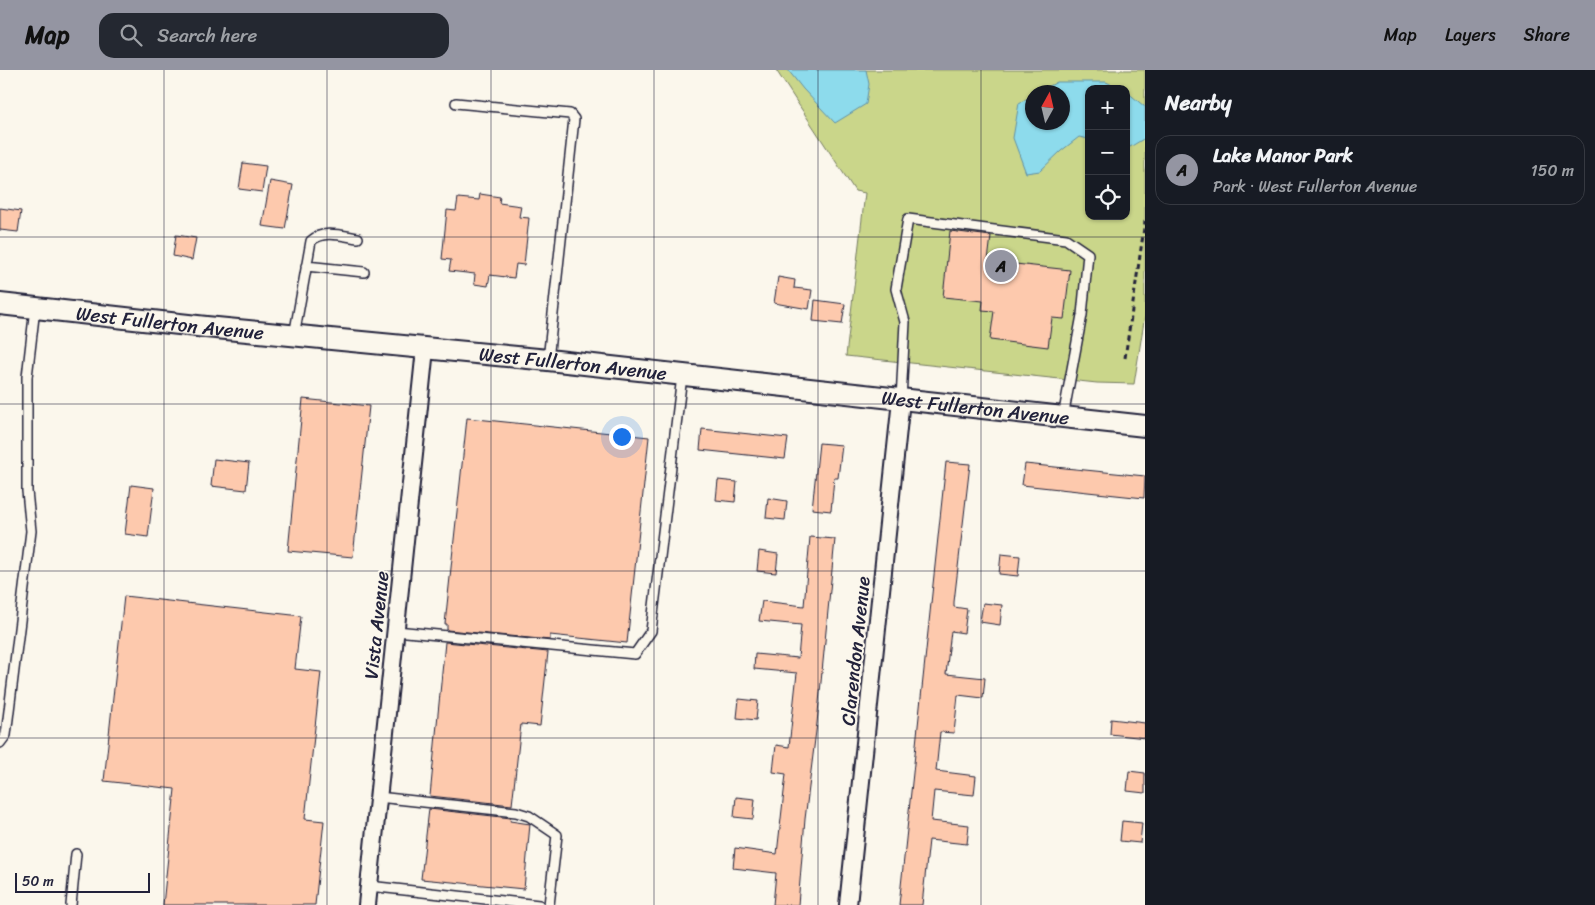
<!DOCTYPE html>
<html lang="en">
<head>
<meta charset="utf-8">
<style>
  :root { --surface:#171b24; --page:#242831; --text:#f1f3f6; --muted:#9ea1a6; --line:#363941; --accent:#9495a2 }
  body { margin:0; font-family:Sriracha,sans-serif; background:var(--page); color:var(--text) }
  .controls { position:absolute; right:15px; top:15px; display:grid; overflow:hidden; border-radius:10px; box-shadow:0 1px 4px #0004 }
  .controls button { width:45px; height:45px; display:grid; place-items:center; padding:0; border:0; border-bottom:1px solid var(--line); background:var(--surface); color:var(--text); font:25px sans-serif }
  .compass { position:absolute; left:1025px; top:15px; width:45px; height:45px; border-radius:50%; background:var(--surface); box-shadow:0 1px 4px #0004; rotate:8deg }
  .scale { position:absolute; left:15px; bottom:12px; width:135px; box-sizing:border-box; padding-left:5px; border:2px solid #22223b; border-top:0; font-size:14px; line-height:18px; white-space:nowrap; color:#22223b; -webkit-text-stroke:4px #fbf7ec; paint-order:stroke }
  .you { position:absolute; left:621px; top:366px; width:18px; height:18px; margin:-12px; border:4px solid #fff; border-radius:50%; background:#1a73e8; box-shadow:0 0 0 8px #1a73e833 }
  .badge { display:grid; place-items:center; width:32px; height:32px; border-radius:50%; background:var(--accent); color:#111; font-size:16px; font-weight:700 }
  .pin { position:absolute; translate:-50% -50%; border:2px solid #fff; box-shadow:0 1px 5px #0006 }
  .list { margin:0; padding:0; list-style:none }
  h2 { display:flex; justify-content:space-between; align-items:center; height:65px; margin:0; padding:0 20px; font-size:21px }
  h2 small { font-size:16px; font-weight:400; color:var(--muted) }
  .list li { display:grid; grid-template-columns:32px 1fr auto; gap:15px; align-items:center; box-sizing:border-box; height:70px; margin:0 10px 10px; padding:0 10px; border:1px solid var(--line); border-radius:15px }
  .list b { display:block; font-size:19px; white-space:nowrap }
  .list p { margin:0; font-size:16px; white-space:nowrap; color:var(--muted) }
  .list em { font-size:16px; font-style:normal; color:var(--muted) }
  .icon { flex:none; width:28px; height:28px; fill:none; stroke:currentColor; stroke-width:2; stroke-linecap:round; stroke-linejoin:round }
  .map { position:relative; flex:none; width:1145px; height:835px; overflow:hidden }
  header { display:flex; align-items:center; gap:30px; box-sizing:border-box; height:70px; padding:0 25px; background:var(--accent); color:#111 }
  header strong { font-size:24px }
  nav { display:flex; gap:28px; margin-inline-start:auto; font-size:18px }
  .search { width:350px; height:45px; background:var(--page); display:flex; align-items:center; gap:12px; box-sizing:border-box; padding:0 18px; border-radius:15px; color:var(--muted); font-size:19px }
  main { display:flex }
  aside { flex:1; background:var(--surface) }
  .map>svg:first-child { display:block }
  .green { fill:#cad68a; stroke:#767c62; fill-rule:evenodd }
  .water { fill:#8ddbec; stroke:#6291a5 }
  .building { fill:#fdc9ad; stroke:#22223b }
  .lines { fill:none; stroke-linecap:round; stroke-linejoin:round }
  .service-casing { stroke:#22223b; stroke-width:12 }
  .minor-casing { stroke:#22223b; stroke-width:20 }
  .tertiary-casing { stroke:#22223b; stroke-width:24 }
  .path { stroke:#22223b; stroke-width:3; stroke-dasharray:5 4; stroke-linecap:butt }
  .service { stroke:#fbf7ec; stroke-width:9 }
  .minor { stroke:#fbf7ec; stroke-width:16 }
  .tertiary { stroke:#fbf7ec; stroke-width:20 }
  .grid { fill:none; stroke:#22223b; stroke-width:1; stroke-opacity:0.55 }
  .labels { text-anchor:middle; stroke-width:4; stroke-linejoin:round; paint-order:stroke }
  .street-label { font-size:19px; fill:#22223b; stroke:#fbf7ec }
</style>
</head>
<body>
<header>
<strong>Map</strong>
<div class="search"><svg class="icon" aria-label="search" viewBox="0 0 24 24"><circle cx="10" cy="10" r="6"/><path d="M15 15l6 6"/></svg>Search here</div>
<nav><a>Map</a><a>Layers</a><a>Share</a></nav>
</header>
<main>
<div class="map">
<svg width="1145" height="835" viewBox="0 0 1145 835">
  <rect width="100%" height="100%" fill="#fbf7ec"/>
  <filter id="ink" filterUnits="userSpaceOnUse"><feTurbulence type="fractalNoise" baseFrequency=".02" numOctaves="2"/><feDisplacementMap in="SourceGraphic" scale="10" xChannelSelector="R" yChannelSelector="G"/><feConvolveMatrix kernelMatrix="1 2 1 2 8 2 1 2 1" color-interpolation-filters="sRGB"/></filter>
  <g filter="url(#ink)">
    <path class="green" d="M 776,0 L 1145,0 L 1145,245 L 1134,314 L 1097,313 L 846,286 L 865,123 L 855,121 ZM 1089,19 L 1126,19 L 1126,146 L 1089,146 ZM 1032,22 L 1062,22 L 1062,52 L 1032,52 Z"/>
    <path class="water" d="M 788,0 L 866,0 L 869,14 L 866,34 L 835,53 L 803,19 Z
      M 1057,12 L 1106,12 L 1121,19 L 1089,19 L 1089,69 L 1079,67 L 1061,81 L 1040,101 L 1026,103 L 1013,68 L 1019,33 L 1032,26 L 1032,52 L 1062,52 L 1062,22 L 1039,22 Z
      M 1126,21 L 1145,37 L 1145,68 L 1130,77 L 1126,76 Z"/>
    <path class="building" d="M 243,93 L 266,96 L 262,122 L 239,119 Z
      M 270,111 L 293,115 L 285,159 L 262,156 Z
      M 480,124 L 500,127 L 499,133 L 521,136 L 519,147 L 529,148 L 524,195 L 516,194 L 514,208 L 490,205 L 488,216 L 474,214 L 475,204 L 449,201 L 451,190 L 442,189 L 447,140 L 456,141 L 458,128 L 479,130 Z
      M 0,138 L 21,141 L 18,162 L 0,160 Z
      M 950,161 L 991,166 L 988,191 L 1070,200 L 1064,249 L 1052,248 L 1048,277 L 990,270 L 994,241 L 982,240 L 983,231 L 943,227 Z
      M 176,165 L 196,168 L 192,190 L 173,186 Z
      M 778,207 L 795,210 L 794,218 L 812,220 L 809,239 L 774,233 Z
      M 815,230 L 845,234 L 842,254 L 813,251 Z
      M 303,329 L 369,336 L 353,487 L 288,481 Z
      M 467,348 L 649,367 L 627,573 L 550,565 L 550,570 L 447,560 L 447,554 L 445,554 Z
      M 702,359 L 788,368 L 785,389 L 700,380 Z
      M 819,373 L 842,375 L 838,408 L 834,408 L 831,441 L 812,439 Z
      M 214,389 L 249,393 L 246,420 L 211,416 Z
      M 946,392 L 970,394 L 954,532 L 954,537 L 967,539 L 964,563 L 951,561 L 946,604 L 985,608 L 983,628 L 958,625 L 954,663 L 940,662 L 936,701 L 976,706 L 974,725 L 934,721 L 931,751 L 969,755 L 967,774 L 929,770 L 922,835 L 899,835 Z
      M 1025,394 L 1145,406 L 1144,428 L 1022,415 Z
      M 718,410 L 737,412 L 735,432 L 716,430 Z
      M 131,415 L 154,418 L 148,467 L 125,464 Z
      M 768,428 L 787,431 L 785,450 L 766,448 Z
      M 810,467 L 835,469 L 817,653 L 805,749 L 798,835 L 773,835 L 776,803 L 733,798 L 735,778 L 777,784 L 786,704 L 773,702 L 776,675 L 789,677 L 797,603 L 754,599 L 755,584 L 798,588 L 801,555 L 759,551 L 762,531 L 804,536 Z
      M 759,481 L 778,484 L 776,503 L 757,501 Z
      M 1001,484 L 1020,486 L 1018,506 L 999,504 Z
      M 124,526 L 301,546 L 295,599 L 321,602 L 305,749 L 324,751 L 315,835 L 163,835 L 175,719 L 104,711 Z
      M 983,533 L 1002,535 L 1000,555 L 980,552 Z
      M 445,572 L 548,582 L 540,656 L 521,654 L 512,735 L 430,726 Z
      M 739,629 L 758,631 L 756,650 L 737,648 Z
      M 1111,649 L 1145,653 L 1145,668 L 1110,664 Z
      M 1129,701 L 1145,703 L 1145,723 L 1127,721 Z
      M 736,727 L 755,729 L 753,749 L 734,747 Z
      M 429,739 L 511,748 L 510,751 L 530,754 L 524,819 L 421,809 Z
      M 1122,751 L 1142,753 L 1140,773 L 1120,771 Z"/>
    <g class="lines">
      <defs>
        <path id="service" d="M 456,33 L 570,44 L 574,49 L 548,290
          M 306,196 L 364,202
          M 294,266 L 311,171 C 323,159 343,166 358,168
          M 901,330 L 905,252 L 896,219 L 908,149 L 1066,169 L 1088,184 L 1082,245 L 1063,347
          M 396,561 L 635,584 L 651,561 L 682,306
          M 0,673 L 6,665 L 31,461 L 27,421 L 27,307 L 35,238
          M 378,727 L 516,742 L 529,746 L 557,765 L 549,835
          M 369,816 L 539,835
          M 71,835 L 76,784"/>
        <path id="minor" d="M 367,835 L 425,279
          M 848,835 L 901,330"/>
        <g id="tertiary">
          <path id="s1" d="M 0,234 L 206,257 L 548,290 L 1145,356"/>
        </g>
      </defs>
      <use href="#service" class="service-casing"/>
      <use href="#minor" class="minor-casing"/>
      <use href="#tertiary" class="tertiary-casing"/>
      <path class="path" d="M 1125,288 L 1145,151"/>
      <use href="#service" class="service"/>
      <use href="#minor" class="minor"/>
      <use href="#tertiary" class="tertiary"/>
    </g>
  </g>
  <path class="grid" d="M 164,0 L 164,835M 327,0 L 327,835M 491,0 L 491,835M 654,0 L 654,835M 818,0 L 818,835M 981,0 L 981,835M 0,167 L 1145,167M 0,334 L 1145,334M 0,501 L 1145,501M 0,668 L 1145,668"/>
  <g class="labels">
    <g class="street-label">
      <text dy="7" stroke="none"><textPath href="#s1" startOffset="171">West Fullerton Avenue</textPath></text>
      <text dy="7" stroke="none"><textPath href="#s1" startOffset="576">West Fullerton Avenue</textPath></text>
      <text dy="7" stroke="none"><textPath href="#s1" startOffset="981">West Fullerton Avenue</textPath></text>
      <text transform="translate(376 555) rotate(-84)" y="7">Vista Avenue</text>
      <text transform="translate(855 581) rotate(-84)" y="7">Clarendon Avenue</text>
    </g>
  </g>
</svg>
<div class="controls">
<button>+</button>
<button>−</button>
<button><svg class="icon" aria-label="locate" viewBox="0 0 24 24"><circle cx="12" cy="12" r="6"/><path d="M12 2v4M12 18v4M2 12h4M18 12h4"/></svg></button>
</div>
<svg class="compass" viewBox="-18 -18 36 36"><path d="M0-13l5 13h-10z" fill="#e53935"/><path d="M0 13l5-13h-10z" fill="#9ea1a6"/></svg>
<div class="scale">50 m</div>
<div class="you"></div>
<div class="pin badge" style="left:1001px;top:196px">A</div>
</div>
<aside>
<h2>Nearby<small></small></h2>
<ul class="list">
<li><span class="badge">A</span><div><b>Lake Manor Park</b><p>Park · West Fullerton Avenue</p></div><em>150 m</em></li>
</ul>
</aside>
</main>
</body>
</html>
